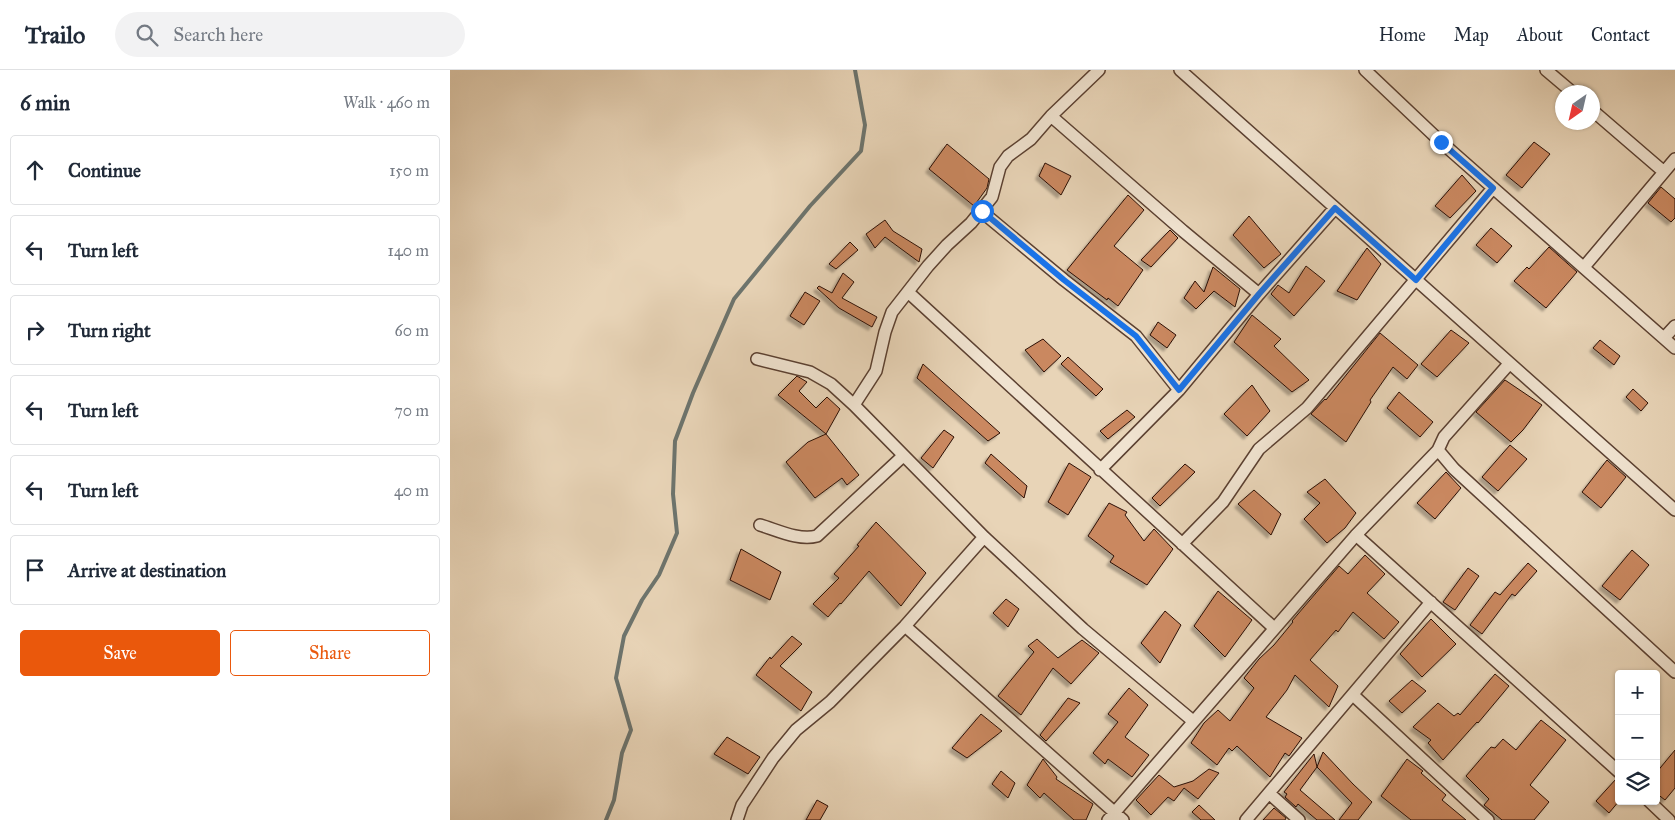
<!DOCTYPE html>
<html lang="en">
<head>
<meta charset="utf-8">
<style>
  :root { --surface:#fff; --page:#f2f2f3; --text:#1f2937; --muted:#747a83; --line:#e0e1e3; --accent:#ea580c }
  body { margin:0; font-family:"IM FELL Great Primer",serif; background:var(--page); color:var(--text) }
  .controls { position:absolute; right:15px; bottom:15px; display:grid; overflow:hidden; border-radius:5px; box-shadow:0 1px 4px #0004 }
  .controls button { width:45px; height:45px; display:grid; place-items:center; padding:0; border:0; border-bottom:1px solid var(--line); background:var(--surface); color:var(--text); font:25px sans-serif }
  .compass { position:absolute; left:1105px; top:15px; width:45px; height:45px; border-radius:50%; background:var(--surface); box-shadow:0 1px 4px #0004; rotate:214deg }
  .stop { position:absolute; width:15px; height:15px; margin:-11px; border:4px solid #1a73e8; border-radius:50%; background:#fff }
  .stop.end { background:#1a73e8; border-color:#fff; box-shadow:0 1px 5px #0008 }
  .list { margin:0; padding:0; list-style:none }
  h2 { display:flex; justify-content:space-between; align-items:center; height:65px; margin:0; padding:0 20px; font-size:21px }
  h2 small { font-size:16px; font-weight:400; color:var(--muted) }
  .list li { display:grid; grid-template-columns:32px 1fr auto; gap:15px; align-items:center; box-sizing:border-box; height:70px; margin:0 10px 10px; padding:0 10px; border:1px solid var(--line); border-radius:5px }
  .list b { display:block; font-size:19px; white-space:nowrap }
  .list em { font-size:16px; font-style:normal; color:var(--muted) }
  .actions { display:flex; gap:10px; padding:15px 20px }
  .actions a { flex:1; padding:11px 0; border:1px solid var(--accent); border-radius:5px; text-align:center; font-size:18px; color:var(--accent) }
  .actions .main { background:var(--accent); color:#fff }
  .icon { flex:none; width:28px; height:28px; fill:none; stroke:currentColor; stroke-width:2; stroke-linecap:round; stroke-linejoin:round }
  .map { position:relative; flex:none; width:1225px; height:750px; overflow:hidden }
  header { display:flex; align-items:center; gap:30px; box-sizing:border-box; height:70px; padding:0 25px; background:var(--surface); border-bottom:1px solid var(--line) }
  header strong { font-size:24px }
  nav { display:flex; gap:28px; margin-inline-start:auto; font-size:18px }
  .search { width:350px; height:45px; background:var(--page); display:flex; align-items:center; gap:12px; box-sizing:border-box; padding:0 18px; border-radius:28px; color:var(--muted); font-size:19px }
  main { display:flex }
  aside { flex:1; background:var(--surface) }
  .map>svg:first-child { display:block }
  .lines { fill:none; stroke-linecap:round; stroke-linejoin:round }
  .stream { stroke:#6d746d; stroke-width:4 }
  .building { fill:#ca8861; stroke:#2c0f04; filter:url(#shadow) }
  .street-casing { stroke:#5b4031; stroke-width:14 }
  .street { stroke:#f0e3d0; stroke-width:11 }
  .route { stroke:#1a73e8; stroke-width:6 }
</style>
</head>
<body>
<header>
<strong>Trailo</strong>
<div class="search"><svg class="icon" aria-label="search" viewBox="0 0 24 24"><circle cx="10" cy="10" r="6"/><path d="M15 15l6 6"/></svg>Search here</div>
<nav><a>Home</a><a>Map</a><a>About</a><a>Contact</a></nav>
</header>
<main>
<aside>
<h2>6 min<small>Walk · 460 m</small></h2>
<ul class="list">
<li><svg class="icon" aria-label="ahead" viewBox="0 0 24 24"><path d="M12 20V5M6 11l6-6 6 6"/></svg><div><b>Continue</b></div><em>150 m</em></li>
<li><svg class="icon" aria-label="left" viewBox="0 0 24 24"><path d="M17 20v-9H6M10 6l-5 5 5 5"/></svg><div><b>Turn left</b></div><em>140 m</em></li>
<li><svg class="icon" aria-label="right" viewBox="0 0 24 24"><path d="M7 20v-9h11M14 6l5 5-5 5"/></svg><div><b>Turn right</b></div><em>60 m</em></li>
<li><svg class="icon" aria-label="left" viewBox="0 0 24 24"><path d="M17 20v-9H6M10 6l-5 5 5 5"/></svg><div><b>Turn left</b></div><em>70 m</em></li>
<li><svg class="icon" aria-label="left" viewBox="0 0 24 24"><path d="M17 20v-9H6M10 6l-5 5 5 5"/></svg><div><b>Turn left</b></div><em>40 m</em></li>
<li><svg class="icon" aria-label="arrive" viewBox="0 0 24 24"><path d="M6 21V4h12l-3 4 3 4H6"/></svg><div><b>Arrive at destination</b></div></li>
</ul>
<div class="actions"><a class="main">Save</a><a>Share</a></div>
</aside>
<div class="map">
<svg width="1225" height="750" viewBox="0 0 1225 750">
  <defs>
    <filter id="shadow"><feDropShadow dx="-3.5" dy="3.5" stdDeviation="1" flood-color="#0004"/></filter>
  </defs>
  <rect width="100%" height="100%" fill="#e8d4b7"/>
  <filter id="stains"><feTurbulence type="fractalNoise" baseFrequency=".004" numOctaves="4"/><feColorMatrix values="0 0 0 0 .2 0 0 0 0 .09 0 0 0 0 .02 0 0 0 .5 -.17"/></filter>
  <radialGradient id="worn" r=".72"><stop offset=".6" stop-color="#630" stop-opacity="0"/><stop offset="1" stop-color="#630" stop-opacity=".3"/></radialGradient>
  <g class="lines">
    <path class="stream" d="M 156,750 L 164,730 L 172,683 L 181,660 L 166,608 L 174,566 L 192,530 L 209,505 L 227,463 L 223,424 L 225,371 L 243,323 L 284,229 L 360,136 L 411,81 L 415,55 L 405,0"/>
  </g>
  <path class="building" d="M 1084,72 L 1100,84 L 1072,118 L 1056,105 Z
    M 497,74 L 539,109 L 537,118 L 524,136 L 479,99 Z
    M 595,93 L 621,106 L 611,125 L 589,106 Z
    M 1012,105 L 1026,121 L 1000,148 L 985,136 Z
    M 1211,117 L 1225,129 L 1225,148 L 1221,152 L 1198,133 Z
    M 678,125 L 694,140 L 664,176 L 693,200 L 668,236 L 658,228 L 657,230 L 617,200 Z
    M 799,146 L 831,184 L 814,198 L 783,165 Z
    M 435,150 L 443,161 L 472,179 L 469,192 L 435,167 L 425,178 L 416,164 Z
    M 1041,158 L 1062,176 L 1047,193 L 1026,175 Z
    M 720,160 L 728,168 L 701,197 L 691,190 Z
    M 400,172 L 408,180 L 386,199 L 379,194 Z
    M 1099,177 L 1127,202 L 1096,238 L 1064,211 L 1077,197 L 1079,199 Z
    M 917,178 L 931,194 L 907,230 L 887,221 Z
    M 856,196 L 875,211 L 844,246 L 821,224 L 828,215 L 839,223 Z
    M 763,197 L 790,219 L 785,237 L 764,221 L 746,239 L 734,228 L 745,211 L 754,222 Z
    M 393,203 L 404,212 L 392,228 L 427,247 L 422,257 L 389,238 L 367,218 L 369,216 L 382,223 Z
    M 355,222 L 370,231 L 354,255 L 340,246 Z
    M 802,245 L 831,269 L 824,276 L 859,310 L 842,322 L 784,272 Z
    M 708,252 L 726,265 L 717,278 L 700,265 Z
    M 1001,260 L 1019,273 L 987,307 L 971,294 Z
    M 930,263 L 968,295 L 957,309 L 943,297 L 920,330 L 921,332 L 896,372 L 861,344 L 875,329 L 876,330 Z
    M 593,269 L 611,286 L 594,302 L 575,280 Z
    M 1150,270 L 1170,286 L 1164,295 L 1143,278 Z
    M 618,287 L 653,319 L 646,326 L 611,294 Z
    M 473,294 L 550,363 L 538,371 L 467,308 Z
    M 347,306 L 357,312 L 349,321 L 366,338 L 377,327 L 390,339 L 376,364 L 328,325 Z
    M 1055,310 L 1092,335 L 1073,360 L 1061,372 L 1026,342 Z
    M 802,315 L 820,341 L 797,366 L 774,344 Z
    M 1183,319 L 1198,333 L 1191,341 L 1176,327 Z
    M 949,322 L 983,352 L 970,367 L 937,338 Z
    M 677,340 L 685,347 L 658,369 L 650,361 Z
    M 494,360 L 504,367 L 483,398 L 471,388 Z
    M 376,364 L 409,405 L 397,415 L 392,408 L 365,428 L 336,392 L 358,372 Z
    M 1060,375 L 1077,389 L 1048,421 L 1032,407 Z
    M 541,384 L 577,416 L 574,428 L 535,393 Z
    M 1157,390 L 1176,407 L 1151,438 L 1132,422 Z
    M 619,393 L 641,407 L 618,445 L 598,432 Z
    M 735,394 L 745,402 L 710,436 L 702,428 Z
    M 996,402 L 1011,418 L 985,449 L 967,433 Z
    M 875,409 L 906,443 L 895,458 L 877,473 L 854,449 L 870,433 L 857,422 Z
    M 804,420 L 831,444 L 821,465 L 788,434 Z
    M 659,433 L 677,442 L 675,445 L 694,471 L 704,459 L 723,479 L 697,515 L 660,492 L 664,486 L 638,466 Z
    M 426,452 L 476,503 L 451,536 L 419,501 L 391,534 L 390,533 L 378,547 L 363,534 L 389,508 L 384,504 L 409,476 L 407,475 Z
    M 291,479 L 331,502 L 320,530 L 280,510 Z
    M 1182,480 L 1199,495 L 1170,530 L 1152,516 Z
    M 915,485 L 935,504 L 917,523 L 949,552 L 934,569 L 903,542 L 888,562 L 886,560 L 860,590 L 888,616 L 879,637 L 845,605 L 837,620 L 816,647 L 852,668 L 839,686 L 835,683 L 820,707 L 787,676 L 782,681 L 779,678 L 767,695 L 741,673 L 754,653 L 768,640 L 780,651 L 804,618 L 794,608 L 809,589 L 824,575 L 843,552 L 842,551 L 889,496 L 898,504 Z
    M 1078,493 L 1087,501 L 1065,526 L 1062,524 L 1032,564 L 1020,555 L 1045,522 L 1050,525 Z
    M 1018,498 L 1029,506 L 1005,540 L 993,532 Z
    M 768,521 L 802,550 L 775,587 L 744,556 Z
    M 556,529 L 569,539 L 558,557 L 543,543 Z
    M 715,541 L 731,555 L 710,593 L 691,573 Z
    M 981,549 L 1006,574 L 972,607 L 950,584 Z
    M 342,566 L 352,574 L 330,596 L 362,622 L 351,641 L 306,605 L 320,587 L 321,589 Z
    M 587,569 L 608,588 L 632,570 L 649,583 L 621,614 L 603,598 L 571,645 L 548,626 L 584,582 L 578,576 Z
    M 1045,604 L 1059,616 L 1028,653 L 1027,652 L 993,690 L 978,673 L 981,670 L 963,657 L 988,633 L 1004,646 L 1008,643 L 1010,645 Z
    M 962,610 L 976,621 L 952,643 L 939,631 Z
    M 679,618 L 698,635 L 675,667 L 699,685 L 682,707 L 658,689 L 655,694 L 643,683 L 668,652 L 658,644 Z
    M 618,628 L 630,633 L 596,671 L 590,665 Z
    M 531,644 L 552,661 L 517,688 L 502,678 Z
    M 1091,650 L 1116,670 L 1080,715 L 1099,732 L 1084,750 L 1052,750 L 1034,735 L 1039,729 L 1016,706 L 1041,677 L 1045,678 L 1053,669 L 1066,680 Z
    M 277,667 L 310,687 L 298,704 L 264,684 Z
    M 1225,680 L 1225,718 L 1215,730 L 1206,723 L 1206,703 Z
    M 873,682 L 903,714 L 922,732 L 908,750 L 889,750 L 902,733 L 867,697 Z
    M 864,684 L 867,697 L 850,720 L 885,750 L 867,750 L 848,734 L 846,737 L 835,727 L 837,724 L 834,722 Z
    M 593,689 L 607,707 L 606,709 L 643,734 L 636,750 L 624,750 L 594,723 L 590,728 L 577,715 Z
    M 957,689 L 973,701 L 971,703 L 996,725 L 992,730 L 1016,750 L 961,750 L 931,726 Z
    M 759,699 L 769,703 L 748,729 L 734,718 L 724,731 L 718,727 L 701,745 L 686,730 L 709,705 L 724,717 L 743,711 Z
    M 551,701 L 565,713 L 558,728 L 542,714 Z
    M 1166,709 L 1169,709 L 1169,731 L 1159,743 L 1146,731 Z
    M 367,730 L 378,736 L 370,750 L 356,750 Z
    M 749,735 L 765,750 L 751,750 L 742,742 Z
    M 824,738 L 836,748 L 835,750 L 813,750 Z"/>
  <g class="lines">
    <defs>
      <path id="street" d="M 730,0 L 1225,440
        M 915,0 L 991,72 L 1225,278
        M 1096,0 L 1122,22
        M 1142,40 L 1214,102
        M 601,46 L 733,161 L 809,224
        M 531,141 L 614,210 L 686,266 L 729,320
        M 1134,197 L 1225,89
        M 458,222 L 824,558
        M 1214,268 L 1225,256
        M 307,289 L 360,302 L 381,314 L 404,335 L 534,467 L 633,559 L 743,651
        M 1059,294 L 994,367 L 988,380 L 1004,399 L 1225,602
        M 404,335 L 426,301 L 435,262 L 442,242 L 478,196 L 497,175 L 521,153 L 542,127 L 550,97 L 558,86 L 581,69 L 601,46 L 649,0
        M 650,400 L 729,320 L 809,224 L 885,138
        M 310,455 C 327,460 349,471 367,466 L 453,386
        M 906,465 L 1169,702
        M 732,474 L 773,432 L 809,379 L 857,338 L 1043,118
        M 455,556 L 673,750
        M 903,625 L 1038,750
        M 820,724 L 849,750
        M 1199,731 L 1219,750
        M 287,750 L 292,735 L 323,688 L 346,660 L 380,632 L 455,556 L 534,467
        M 658,750 L 906,465 L 988,380
        M 796,750 L 981,532"/>
    </defs>
    <use href="#street" class="street-casing"/>
    <use href="#street" class="street"/>
  </g>
  <g class="lines">
    <path class="route" d="M 532,141 L 614,210 L 686,266 L 729,320 L 809,224 L 885,138 L 966,210 L 1043,118 L 991,72"/>
  </g>
  <rect width="100%" height="100%" filter="url(#stains)"/>
  <rect width="100%" height="100%" fill="url(#worn)"/>
</svg>
<div class="controls">
<button>+</button>
<button>−</button>
<button><svg class="icon" aria-label="layers" viewBox="0 0 24 24"><path d="M12 4l9 5-9 5-9-5zM3 14l9 5 9-5"/></svg></button>
</div>
<svg class="compass" viewBox="-18 -18 36 36"><path d="M0-13l5 13h-10z" fill="#e53935"/><path d="M0 13l5-13h-10z" fill="#747a83"/></svg>
<div class="stop" style="left:532px;top:141px"></div>
<div class="stop end" style="left:991px;top:72px"></div>
</div>
</main>
</body>
</html>
